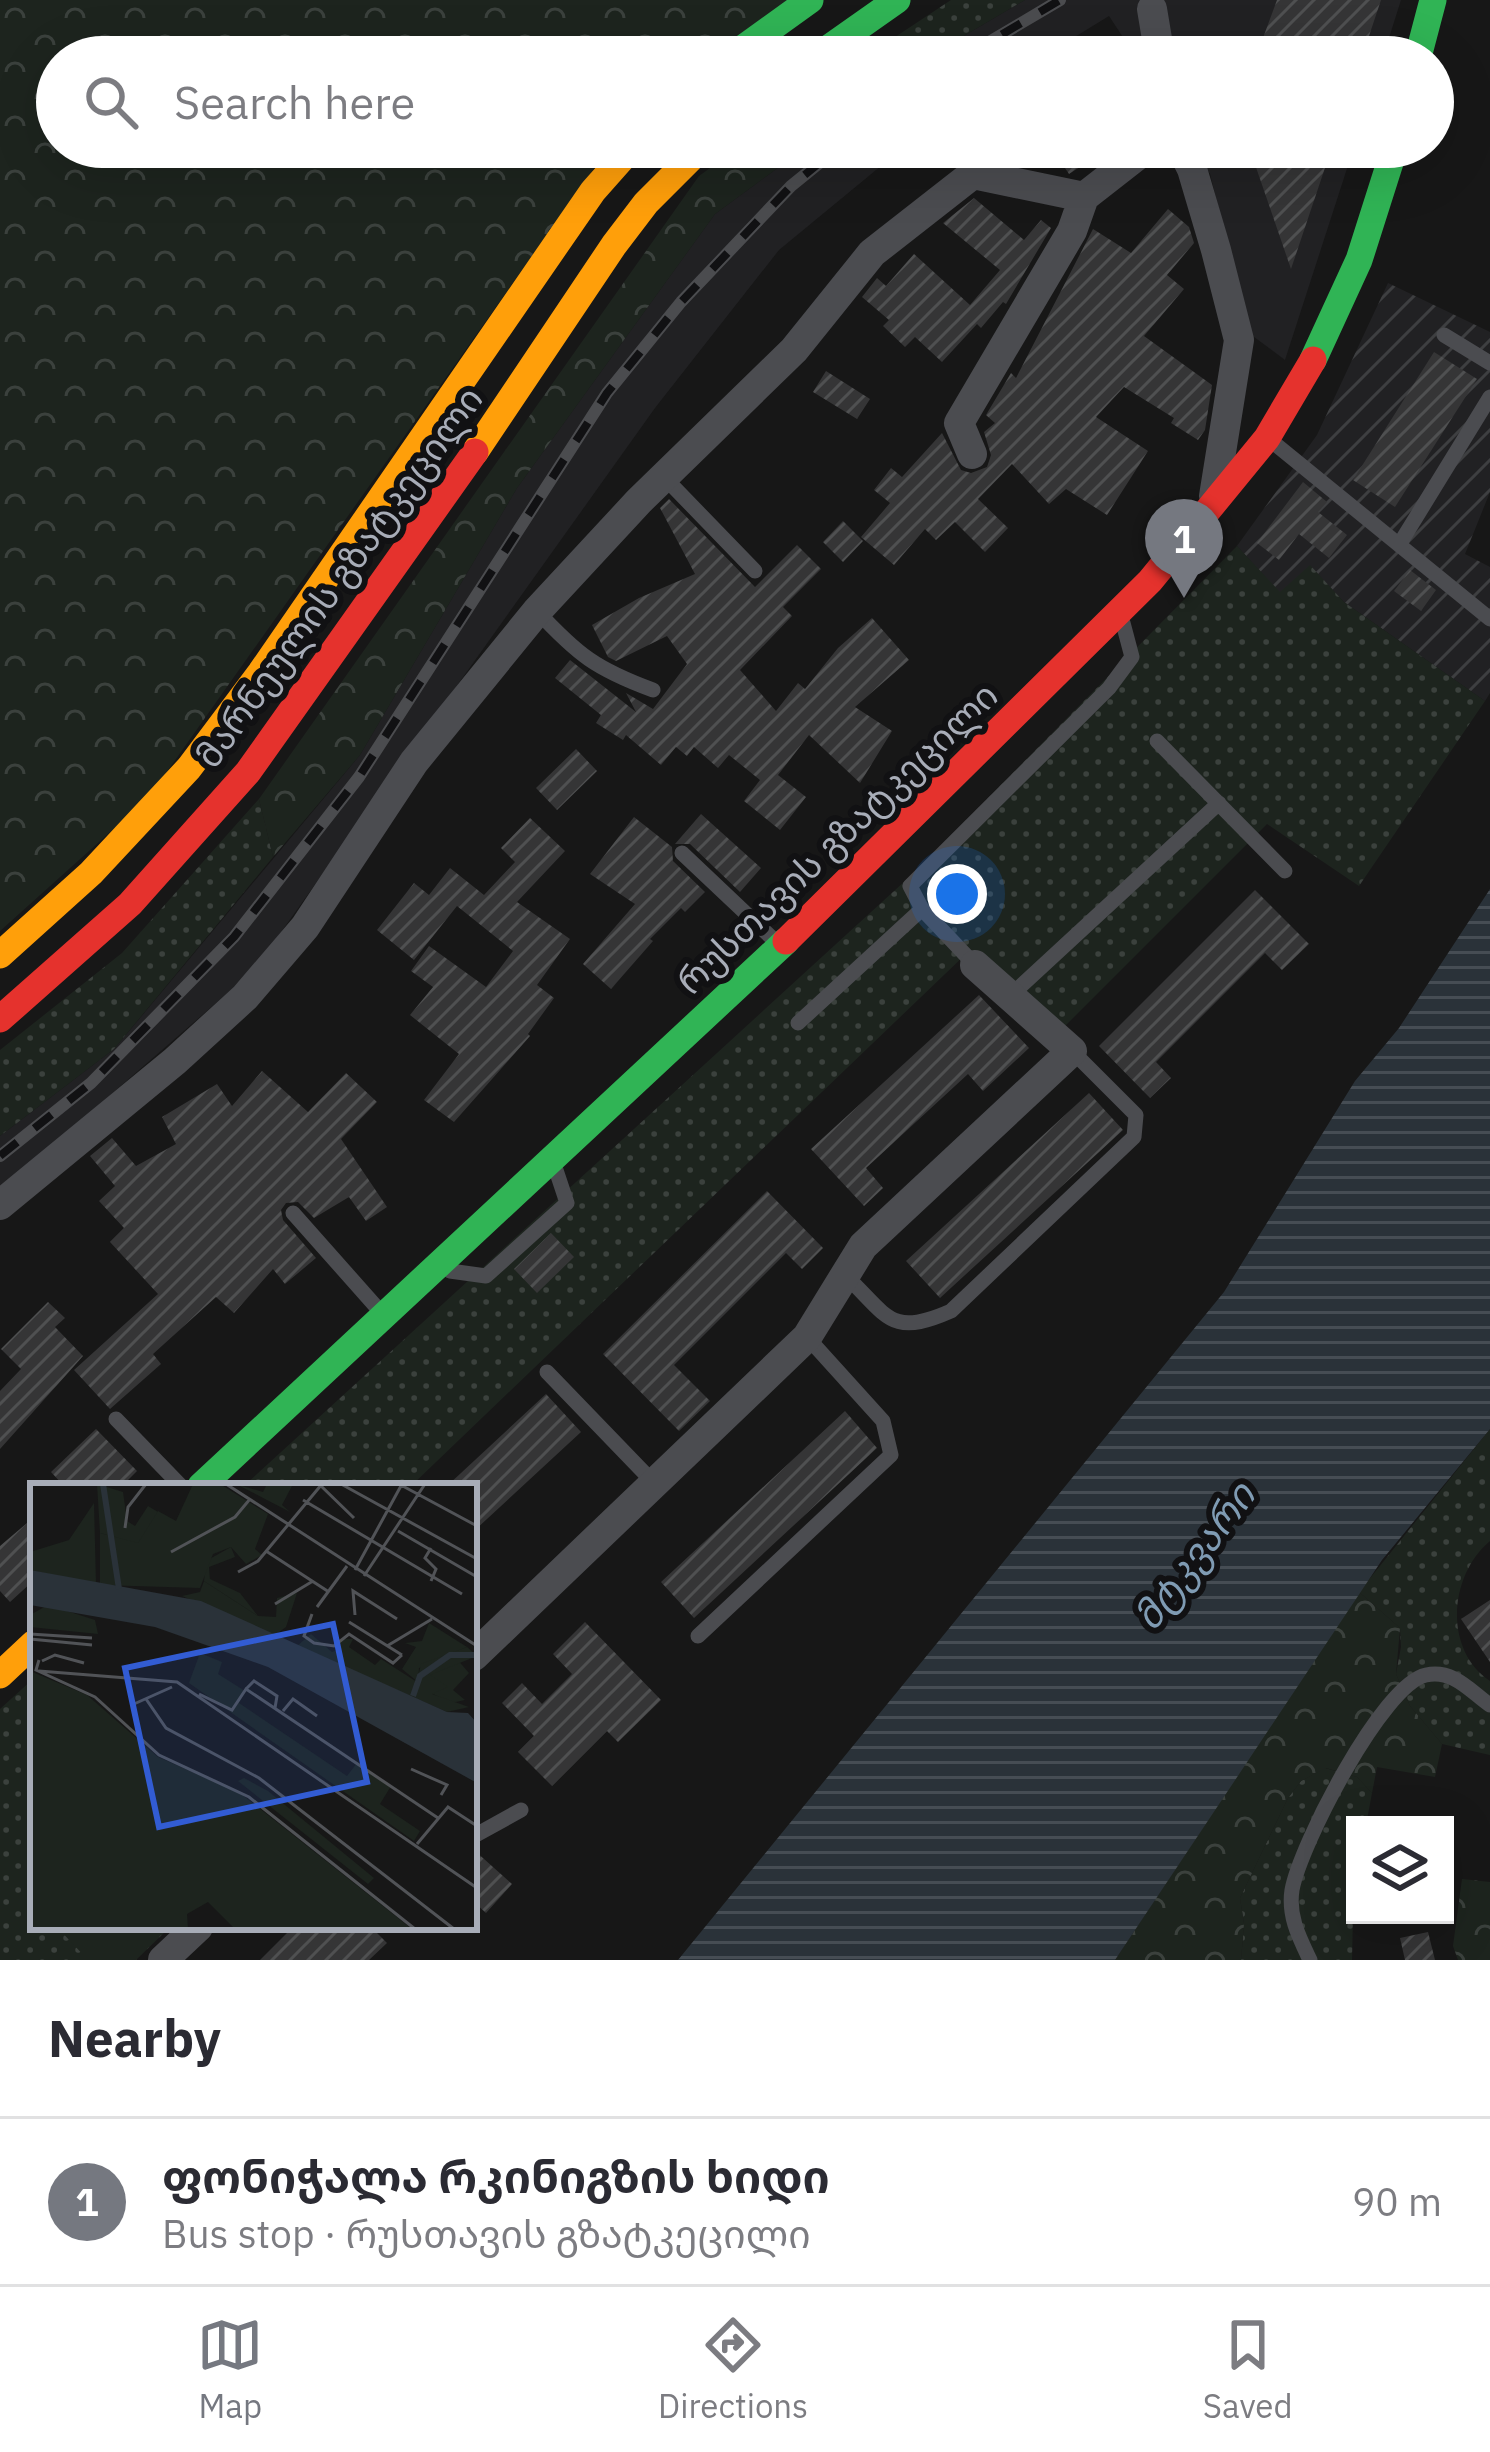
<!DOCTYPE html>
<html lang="en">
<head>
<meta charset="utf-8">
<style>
  :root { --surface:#fff; --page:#f2f2f3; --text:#2b2b33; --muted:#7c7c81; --line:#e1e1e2; --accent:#757880 }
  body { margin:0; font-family:"IBM Plex Sans","Noto Sans Georgian",sans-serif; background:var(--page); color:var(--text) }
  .controls { position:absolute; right:36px; bottom:36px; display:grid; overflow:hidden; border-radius:0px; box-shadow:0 12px 48px #0002 }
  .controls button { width:108px; height:108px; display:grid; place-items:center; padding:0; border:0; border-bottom:3px solid var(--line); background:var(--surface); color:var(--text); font:60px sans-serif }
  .you { position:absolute; left:957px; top:894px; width:42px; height:42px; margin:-30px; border:9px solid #fff; border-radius:50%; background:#1a73e8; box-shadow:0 0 0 18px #1a73e833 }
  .badge { display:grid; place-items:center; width:78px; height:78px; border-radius:50%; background:var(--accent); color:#fff; font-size:39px; font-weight:700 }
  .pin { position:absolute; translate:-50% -99px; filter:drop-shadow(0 3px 6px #0008) }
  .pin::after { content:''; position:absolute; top:63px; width:42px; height:36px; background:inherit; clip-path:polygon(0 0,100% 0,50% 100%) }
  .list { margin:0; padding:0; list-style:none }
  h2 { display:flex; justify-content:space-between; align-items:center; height:156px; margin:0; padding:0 48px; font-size:51px }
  h2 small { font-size:39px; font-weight:400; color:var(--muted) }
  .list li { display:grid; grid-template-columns:78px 1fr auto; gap:36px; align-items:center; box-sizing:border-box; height:168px; padding:0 48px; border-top:3px solid var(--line) }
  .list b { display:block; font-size:45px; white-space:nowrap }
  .list p { margin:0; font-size:39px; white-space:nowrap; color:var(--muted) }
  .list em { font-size:39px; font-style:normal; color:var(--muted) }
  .icon { flex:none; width:66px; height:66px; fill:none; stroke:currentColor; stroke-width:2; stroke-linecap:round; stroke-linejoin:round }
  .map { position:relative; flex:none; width:1490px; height:1960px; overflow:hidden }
  .search { position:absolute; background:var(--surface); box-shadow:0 12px 48px #0002; left:36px; right:36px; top:36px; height:132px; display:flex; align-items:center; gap:30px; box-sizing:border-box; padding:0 42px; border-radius:66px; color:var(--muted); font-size:45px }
  .sheet { height:324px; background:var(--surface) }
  nav { display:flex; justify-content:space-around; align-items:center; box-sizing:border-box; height:168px; border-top:3px solid var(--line); background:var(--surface); font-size:33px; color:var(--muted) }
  nav a { display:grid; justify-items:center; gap:6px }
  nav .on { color:var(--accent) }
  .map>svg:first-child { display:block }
  .built { fill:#212123 }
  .industrial { fill:url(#industrial-furrows) }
  .green { fill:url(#green-dots) }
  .forest { fill:url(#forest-crowns) }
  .pitch { fill:#1d241e }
  .water { fill:url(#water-rules) }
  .building { fill:url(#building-hatch) }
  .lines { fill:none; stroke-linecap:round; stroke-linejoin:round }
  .lane { stroke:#4b4c50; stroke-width:15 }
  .street { stroke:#4b4c50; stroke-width:30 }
  .fast { stroke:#30b455; stroke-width:27 }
  .slow { stroke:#ff9f0a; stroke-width:27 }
  .jam { stroke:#e5322d; stroke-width:27 }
  .rail-casing { stroke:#4b4c4f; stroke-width:12 }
  .rail { stroke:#111113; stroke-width:8; stroke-dasharray:22; stroke-linecap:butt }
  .labels { text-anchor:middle; stroke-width:12; stroke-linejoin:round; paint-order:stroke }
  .street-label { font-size:36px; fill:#a8adb8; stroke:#111113 }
  .water-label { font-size:39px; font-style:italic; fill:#7f9bb3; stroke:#111113 }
  .inset-river { fill:none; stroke:#2a3239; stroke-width:6 }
  .inset-road { fill:none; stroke:#515357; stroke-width:3 }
  .view { fill:#325cd3; fill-opacity:0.15; stroke:#325cd3; stroke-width:6 }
  .inset-edge { fill:none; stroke:#a8adb8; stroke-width:6 }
</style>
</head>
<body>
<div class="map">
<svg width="1490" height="1960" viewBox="0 0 1490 1960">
  <defs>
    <pattern id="industrial-furrows" width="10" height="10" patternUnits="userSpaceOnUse" patternTransform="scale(3)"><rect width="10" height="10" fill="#212123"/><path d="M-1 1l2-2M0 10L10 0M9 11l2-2" fill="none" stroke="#3e3f41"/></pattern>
    <pattern id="green-dots" width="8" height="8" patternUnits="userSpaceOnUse" patternTransform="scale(3)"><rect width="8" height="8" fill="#1d241e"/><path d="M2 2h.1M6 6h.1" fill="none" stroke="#3b413d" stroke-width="1.8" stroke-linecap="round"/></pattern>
    <pattern id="forest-crowns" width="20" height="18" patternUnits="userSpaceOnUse" patternTransform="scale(3)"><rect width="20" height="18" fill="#1d241e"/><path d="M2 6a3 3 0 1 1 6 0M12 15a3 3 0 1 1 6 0" fill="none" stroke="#3b413d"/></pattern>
    <pattern id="water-rules" width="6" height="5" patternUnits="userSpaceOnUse" patternTransform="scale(3)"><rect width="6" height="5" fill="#2a3239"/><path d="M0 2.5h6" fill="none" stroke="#464d54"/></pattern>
    <pattern id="building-hatch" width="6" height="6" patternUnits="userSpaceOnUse" patternTransform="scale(3)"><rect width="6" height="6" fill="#353536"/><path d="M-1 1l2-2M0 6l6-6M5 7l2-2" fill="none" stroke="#4f5051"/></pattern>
  </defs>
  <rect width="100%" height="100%" fill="#171717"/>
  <path class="built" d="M 1025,0 L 1141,0 L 1139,3 L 1147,0 L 1401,0 L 1383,57 L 1136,57 L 1109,16 L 1042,57 L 928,57 Z
    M 806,147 L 904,147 L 779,250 L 655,408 L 254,970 L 0,1191 L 0,1136 L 114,1049 L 360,755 L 517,488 L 715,214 Z
    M 1193,147 L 1354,147 L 1285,360 L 1250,334 L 1210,174 Z"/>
  <path class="industrial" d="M 1388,283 L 1490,332 L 1490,492 L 1465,554 L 1490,567 L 1490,693 L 1485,701 L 1344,602 L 1310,566 L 1280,593 L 1237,546 L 1317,435 Z"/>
  <path class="green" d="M 951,0 L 1025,0 L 928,57 L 865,57 Z
    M 1237,546 L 1280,592 L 1310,565 L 1344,602 L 1485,701 L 1359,886 L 1267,824 L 1052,1039 L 969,951 L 411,1486 L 244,1486 L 917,870 Z
    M 259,799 L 273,857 L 114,1049 L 0,1136 L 0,1050 L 122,953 Z
    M 1490,1429 L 1490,1541 C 1449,1575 1443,1650 1490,1681 L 1490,1755 L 1442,1744 L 1410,1706 L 1396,1674 L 1401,1647 L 1400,1628 L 1359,1592 Z
    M 33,1679 L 33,1927 L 170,1927 L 136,1960 L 0,1960 L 0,1709 Z
    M 1325,1768 L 1357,1777 L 1372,1793 L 1366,1825 L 1355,1825 L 1352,1960 L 1241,1960 L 1244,1924 L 1240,1898 L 1288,1798 L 1301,1781 Z"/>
  <path class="forest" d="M 0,0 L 796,0 L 718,57 L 57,57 L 57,147 L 609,147 L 149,797 L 0,931 Z
    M 739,147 L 806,147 L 715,214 L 517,488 L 360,755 L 273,857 L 259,799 L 699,176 Z
    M 1359,1592 L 1400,1628 L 1396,1674 L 1410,1706 L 1442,1744 L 1435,1777 L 1377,1767 L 1372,1793 L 1357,1777 L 1326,1768 L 1301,1781 L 1288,1798 L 1240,1898 L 1244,1924 L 1241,1960 L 1115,1960 Z
    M 1462,1879 L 1490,1882 L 1490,1960 L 1458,1960 L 1453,1946 Z"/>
  <path class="pitch" d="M 57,1927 L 159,1927 L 162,1930 L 131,1960 L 88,1960 Z"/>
  <path class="water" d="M 1490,889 L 1490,1429 L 1382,1560 L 1115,1960 L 678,1960 L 1224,1292 L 1355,1081 L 1399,1028 Z"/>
  <path class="building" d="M 1277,0 L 1381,0 L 1362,57 L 1256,57 Z
    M 1051,147 L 1111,147 L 1069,174 Z
    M 1249,147 L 1332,147 L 1291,269 Z
    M 974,198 L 1024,240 L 1041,220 L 1051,228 L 1006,304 L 1003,302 L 981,328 L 977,324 L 942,362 L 915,337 L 905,347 L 883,326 L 889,320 L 862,297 L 877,278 L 886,286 L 914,254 L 970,305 L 1000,270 L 943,223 Z
    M 1168,209 L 1189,227 L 1194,243 L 1167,275 L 1184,289 L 1144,336 L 1212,385 L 1205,430 L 1198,440 L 1171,423 L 1174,418 L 1124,387 L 1096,417 L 1148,451 L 1107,515 L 1066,489 L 1049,504 L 1012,464 L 978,499 L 1008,528 L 985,552 L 955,522 L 936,540 L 925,529 L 894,565 L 861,537 L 890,503 L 874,490 L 891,468 L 902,477 L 942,433 L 961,470 L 971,473 L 987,467 L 991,455 L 984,432 L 995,423 L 986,415 L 1011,373 L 1016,378 L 1093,229 L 1131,253 Z
    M 1434,352 L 1477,379 L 1395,507 L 1353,480 Z
    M 826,371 L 870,399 L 857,419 L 813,392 Z
    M 1303,482 L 1327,502 L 1318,512 L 1347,535 L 1329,558 L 1299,534 L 1279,560 L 1257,543 Z
    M 669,499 L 755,587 L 797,545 L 821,569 L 783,607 L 792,616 L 740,670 L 776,711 L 798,683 L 805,689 L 838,648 L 872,618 L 909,660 L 855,707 L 892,731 L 860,783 L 809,735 L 778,775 L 806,797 L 780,830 L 744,801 L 760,780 L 729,755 L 718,768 L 694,747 L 687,756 L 676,747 L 661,765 L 626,735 L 623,740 L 596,723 L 601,715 L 555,678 L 570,660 L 636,712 L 626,693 L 653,709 L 687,664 L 667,636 L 616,661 L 608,657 L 592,625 L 639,598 L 695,574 L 660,508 Z
    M 843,521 L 863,541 L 843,562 L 823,542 Z
    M 1410,570 L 1436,590 L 1421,611 L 1394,591 Z
    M 576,749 L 597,771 L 557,810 L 536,788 Z
    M 701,814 L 761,868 L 740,892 L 690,844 L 675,844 Z
    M 634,817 L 672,847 L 673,861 L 705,892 L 685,912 L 681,908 L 650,939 L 653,941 L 611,989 L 583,964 L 635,904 L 590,874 Z
    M 530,818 L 565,851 L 517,902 L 570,939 L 537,985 L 554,998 L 528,1034 L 530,1036 L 454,1122 L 424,1100 L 459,1054 L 410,1015 L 433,987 L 411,971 L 429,946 L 486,987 L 513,951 L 457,906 L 414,960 L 377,930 L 414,883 L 429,895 L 450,868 L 484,895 L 515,862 L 501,848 Z
    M 1255,890 L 1309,944 L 1282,970 L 1265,953 L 1156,1062 L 1171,1078 L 1150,1098 L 1099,1046 Z
    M 979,995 L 1029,1048 L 983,1091 L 968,1074 L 866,1168 L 883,1188 L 864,1206 L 811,1149 Z
    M 262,1071 L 308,1112 L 346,1073 L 377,1102 L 341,1139 L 387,1207 L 366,1221 L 349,1197 L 314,1218 L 298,1202 L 286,1203 L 281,1210 L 283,1220 L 316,1258 L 285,1284 L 273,1269 L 234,1313 L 216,1297 L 153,1354 L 161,1364 L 110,1409 L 74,1370 L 158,1294 L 110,1242 L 124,1228 L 99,1201 L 115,1186 L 90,1156 L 112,1138 L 136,1166 L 176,1144 L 162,1117 L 217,1084 L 232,1106 Z
    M 1089,1093 L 1123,1130 L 940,1298 L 906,1261 Z
    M 767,1191 L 823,1248 L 802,1269 L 786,1253 L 674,1365 L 710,1401 L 679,1431 L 603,1354 Z
    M 551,1233 L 574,1257 L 537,1293 L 514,1269 Z
    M 48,1302 L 65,1318 L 55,1327 L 83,1356 L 0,1449 L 0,1391 L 21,1369 L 1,1349 Z
    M 546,1394 L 581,1432 L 474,1531 L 474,1486 L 447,1486 Z
    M 845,1411 L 877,1448 L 694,1618 L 661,1582 Z
    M 96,1429 L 137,1471 L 122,1486 L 64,1486 L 51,1472 Z
    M 33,1518 L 33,1581 L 10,1602 L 0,1591 L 0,1546 Z
    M 1490,1600 L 1490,1662 L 1461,1619 Z
    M 585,1622 L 661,1700 L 618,1742 L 607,1731 L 552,1786 L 518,1752 L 534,1736 L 502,1703 L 522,1683 L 542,1704 L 572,1674 L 553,1654 Z
    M 474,1850 L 512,1884 L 486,1913 L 474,1902 Z
    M 293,1927 L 371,1927 L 387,1943 L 369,1960 L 260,1960 Z
    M 1428,1932 L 1435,1960 L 1405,1960 L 1400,1938 Z"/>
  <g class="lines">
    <path class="lane" d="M 1444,335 L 1490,363
      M 1274,443 L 1490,619
      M 664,477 L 755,571
      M 1399,545 L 1490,397
      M 537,611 C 578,655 596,669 653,690
      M 1157,741 L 1285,871
      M 682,853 L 774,940
      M 975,965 L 922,909 L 910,886 L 1109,688 L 1132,657 L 1123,623
      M 1010,996 L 1219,803
      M 798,1023 L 922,909
      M 293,1213 L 379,1310
      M 450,1271 L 486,1276 L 567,1203 L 556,1170
      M 845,1275 C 888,1316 890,1338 951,1311 L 1134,1137 L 1136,1115 L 1072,1051
      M 547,1372 L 656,1485
      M 116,1419 L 181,1486
      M 698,1636 L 891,1455 L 883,1421 L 807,1337
      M 474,1836 L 521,1810
      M 1310,1960 C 1299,1937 1288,1916 1292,1890 C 1300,1845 1383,1684 1426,1675 C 1454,1669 1471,1692 1490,1705"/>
    <path class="street" d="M 1152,9 L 1160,57
      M 1181,147 L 1192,169 L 1216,250 L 1239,340 L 1214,496
      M 972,454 L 959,423 L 1072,231 L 1084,197
      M 0,1205 L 175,1061 L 245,997 L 305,927 L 414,762 L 537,611 L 639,501 L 794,350 L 872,253 L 973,174 L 1084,197 L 1148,147
      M 474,1656 L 807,1337 L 863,1246 L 1072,1051 L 975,965
      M 163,1960 L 198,1927"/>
    <path class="fast" d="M 731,57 L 810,0
      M 816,57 L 897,0
      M 1418,57 L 1433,0
      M 1313,360 L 1359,260 L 1395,147
      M 201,1486 L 786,941"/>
    <path class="slow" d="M 475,452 L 614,245 L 646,203 L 702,147
      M 0,955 L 91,873 L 189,768 L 261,672 L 593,191 L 632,147
      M 0,1675 L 33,1644"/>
    <path class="jam" d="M 786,941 L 1150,581 L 1267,438 L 1313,360
      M 0,1019 L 130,904 L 248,772 L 475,452"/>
    <defs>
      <path id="rail" d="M 964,57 L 1060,0
        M 0,1156 L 91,1083 L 234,937 L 359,777 L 607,393 L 681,302 L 791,186 L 839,147"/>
    </defs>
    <use href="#rail" class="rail-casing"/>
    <use href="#rail" class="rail"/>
  </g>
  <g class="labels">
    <g class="street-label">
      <text transform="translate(339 577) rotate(-54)" y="13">მარნეულის გზატკეცილი</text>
      <text transform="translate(837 838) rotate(-44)" y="13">რუსთავის გზატკეცილი</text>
    </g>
    <g class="water-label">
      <text transform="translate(1194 1556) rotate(-53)" y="14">მტკვარი</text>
    </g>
  </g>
  <g transform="translate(30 1483)">
    <rect width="447" height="447" fill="#171717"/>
    <path d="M 67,1 L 93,9 L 97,38 L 105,43 L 118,23 L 128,29 L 108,61 L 70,50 ZM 64,20 L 66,101 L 0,87 L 0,69 L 39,57 ZM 18,122 L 65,137 L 68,151 L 0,144 L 0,132 ZM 399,140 L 437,164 L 389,185 L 388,199 L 372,186 L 386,164 L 375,160 L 392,158 ZM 170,170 L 192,179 L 188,191 L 215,208 L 209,220 L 317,293 L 327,280 L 361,303 L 350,321 L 390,348 L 384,358 L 159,200 ZM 426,175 L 439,190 L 423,207 L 435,217 L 421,220 L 401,210 L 400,191 ZM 214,295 L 238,308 L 344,395 L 338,401 L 208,298 Z" fill="#1d241e"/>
    <path d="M 206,1 L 233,9 L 237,1 L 263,1 L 252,22 L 260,29 ZM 174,98 L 228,133 L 246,134 L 247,115 L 267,110 L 256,144 L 245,152 L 152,113 L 170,109 ZM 281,151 L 302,169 L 311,166 L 308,156 L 323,156 L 319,164 L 345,182 L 351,176 L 387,199 L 391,181 L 437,164 L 447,173 L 400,192 L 418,204 L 402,211 L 439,224 L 417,229 L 267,163 ZM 0,188 L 57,212 L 128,274 L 210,310 L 382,446 L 205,446 L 178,419 L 157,431 L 158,446 L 0,446 Z" fill="#1d241e"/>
    <path d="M 201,64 L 205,74 L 179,84 L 180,96 L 210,110 L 228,133 L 174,98 L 176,78 Z" fill="#1d241e"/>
    <path d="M 163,1 L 190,1 L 238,31 L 225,66 L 232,72 L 216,81 L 201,64 L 183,71 L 170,105 L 70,102 L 70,50 L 108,60 L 128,28 L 146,38 Z" fill="#1d241e"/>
    <path d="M 0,87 L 171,118 L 417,229 L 438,230 L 447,240 L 447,300 L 238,184 L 125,144 L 0,122 Z" fill="#2a3239"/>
    <path class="inset-river" d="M 73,1 L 89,106M 383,213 L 390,193 L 420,172 L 446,172"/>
    <path class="inset-road" d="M 196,1 L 447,163M 311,1 L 447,76M 369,1 L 447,43M 290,2 L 324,35M 273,17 L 432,111M 95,45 L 98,24 L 116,1M 368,48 L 447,94M 236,68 L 299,109M 141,69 L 205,34 L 220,16M 325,87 L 372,1M 208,89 L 228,78 L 292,1M 334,93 L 395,1M 401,98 L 406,86 L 395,75 L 401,65M 245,121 L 283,98M 287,124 L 317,83M 282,131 L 274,153 L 284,160 L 304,163 L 319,151 L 363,180 L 372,172M 325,132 L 323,108 L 367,136M 319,139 L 372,172M 0,151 L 62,155M 0,156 L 62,162M 357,163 L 402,136M 9,177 L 6,187 L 65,214 L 129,272 L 219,314 L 385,446M 12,178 L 25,172 L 54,180M 9,188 L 147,199 L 447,405M 216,206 L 224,198 L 247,213 L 245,225M 169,211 L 202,227 L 216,206 L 408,335M 116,216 L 136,245 L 229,295 L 424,446M 104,221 L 142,204M 253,228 L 263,216 L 287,233M 381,286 L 417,302 L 411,312M 387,361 L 418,324 L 447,343"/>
    <path class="view" d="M 303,141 L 337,299 L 129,344 L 95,185 Z"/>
    <rect width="447" height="447" class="inset-edge"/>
  </g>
</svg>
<div class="controls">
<button><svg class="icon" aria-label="layers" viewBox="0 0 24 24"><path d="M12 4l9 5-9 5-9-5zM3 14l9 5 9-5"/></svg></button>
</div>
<div class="you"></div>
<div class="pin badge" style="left:1184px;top:598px">1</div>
<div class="search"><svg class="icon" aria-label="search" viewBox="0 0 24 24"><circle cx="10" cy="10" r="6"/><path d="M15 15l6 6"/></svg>Search here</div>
</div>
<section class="sheet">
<h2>Nearby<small></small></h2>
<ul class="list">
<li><span class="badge">1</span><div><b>ფონიჭალა რკინიგზის ხიდი</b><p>Bus stop · რუსთავის გზატკეცილი</p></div><em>90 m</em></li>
</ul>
</section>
<nav>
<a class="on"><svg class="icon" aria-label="map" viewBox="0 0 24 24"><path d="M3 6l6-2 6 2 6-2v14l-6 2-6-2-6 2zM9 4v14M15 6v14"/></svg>Map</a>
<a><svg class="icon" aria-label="directions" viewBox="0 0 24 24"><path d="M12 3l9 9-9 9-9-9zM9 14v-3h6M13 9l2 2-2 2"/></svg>Directions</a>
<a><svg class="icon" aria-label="saved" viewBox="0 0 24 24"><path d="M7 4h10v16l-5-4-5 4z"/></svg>Saved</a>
</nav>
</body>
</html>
